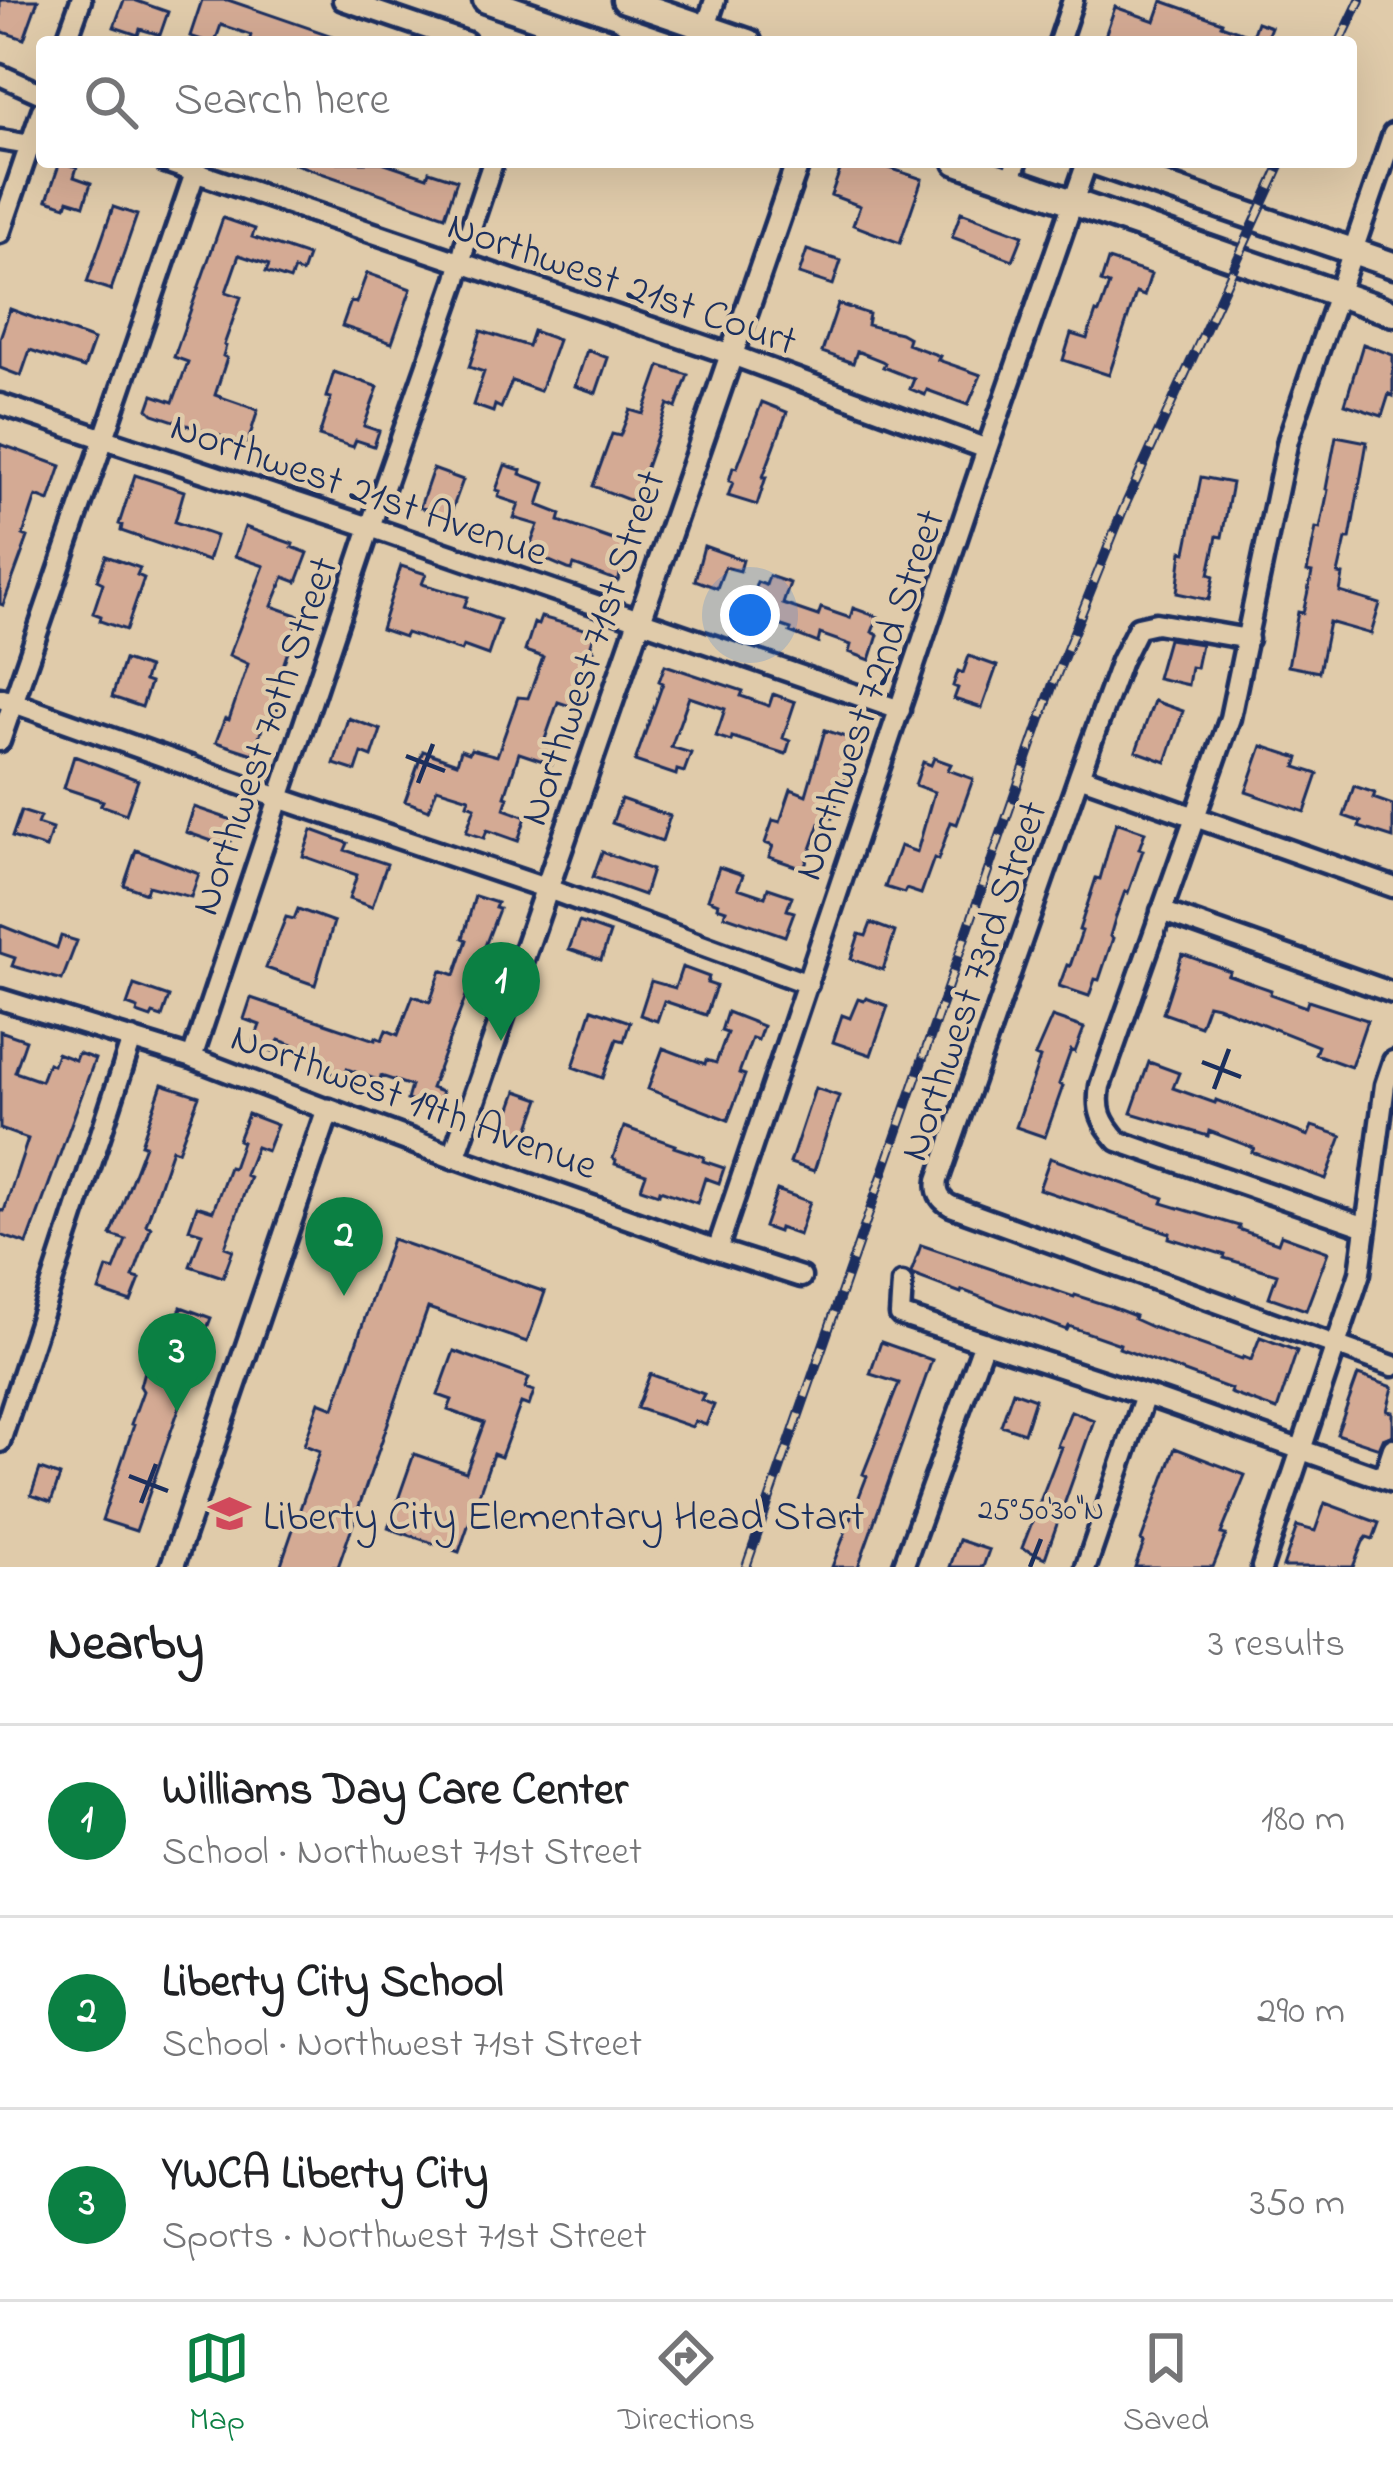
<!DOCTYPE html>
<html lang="en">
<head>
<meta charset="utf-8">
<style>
  :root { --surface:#fff; --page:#f6f6f6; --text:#202124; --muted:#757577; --line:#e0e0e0; --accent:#0b8043 }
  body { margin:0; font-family:"Indie Flower",sans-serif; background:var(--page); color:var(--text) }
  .you { position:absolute; left:750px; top:615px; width:42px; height:42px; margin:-30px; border:9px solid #fff; border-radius:50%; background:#1a73e8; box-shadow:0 0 0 18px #1a73e833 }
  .badge { display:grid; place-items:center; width:78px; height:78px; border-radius:50%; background:var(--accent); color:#fff; font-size:39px; font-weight:700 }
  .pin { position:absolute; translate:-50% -99px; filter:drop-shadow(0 3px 6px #0008) }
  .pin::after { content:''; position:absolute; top:63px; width:42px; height:36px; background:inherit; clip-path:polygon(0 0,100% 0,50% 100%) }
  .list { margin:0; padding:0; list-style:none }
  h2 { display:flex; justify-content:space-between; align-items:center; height:156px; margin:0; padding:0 48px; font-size:51px }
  h2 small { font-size:39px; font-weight:400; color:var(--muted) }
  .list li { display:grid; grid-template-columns:78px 1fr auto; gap:36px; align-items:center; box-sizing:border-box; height:192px; padding:0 48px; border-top:3px solid var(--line) }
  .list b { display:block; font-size:45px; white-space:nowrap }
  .list p { margin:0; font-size:39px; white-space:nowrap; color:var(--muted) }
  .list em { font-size:39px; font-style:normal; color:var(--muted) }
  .icon { flex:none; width:66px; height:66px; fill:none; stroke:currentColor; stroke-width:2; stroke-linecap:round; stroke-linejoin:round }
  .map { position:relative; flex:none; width:1393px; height:1567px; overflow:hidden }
  .search { position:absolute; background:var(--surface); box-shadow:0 12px 48px #0002; left:36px; right:36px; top:36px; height:132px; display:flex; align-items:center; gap:30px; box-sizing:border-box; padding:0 42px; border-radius:12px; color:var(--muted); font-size:45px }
  .sheet { height:732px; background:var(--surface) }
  nav { display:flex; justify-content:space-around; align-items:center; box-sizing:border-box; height:168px; border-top:3px solid var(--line); background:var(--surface); font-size:33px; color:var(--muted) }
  nav a { display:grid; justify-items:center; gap:6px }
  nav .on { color:var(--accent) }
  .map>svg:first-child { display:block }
  .building { fill:#d4aa94; stroke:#1b2f5e; stroke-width:3 }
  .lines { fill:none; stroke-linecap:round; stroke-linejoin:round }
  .minor-casing { stroke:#1b2f5e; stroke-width:27 }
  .tertiary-casing { stroke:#1b2f5e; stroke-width:30 }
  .secondary-casing { stroke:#1b2f5e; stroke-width:33 }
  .minor { stroke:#e0cbaa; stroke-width:18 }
  .tertiary { stroke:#e0cbaa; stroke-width:21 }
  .secondary { stroke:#e0cbaa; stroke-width:24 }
  .rail-casing { stroke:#1b2f5e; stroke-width:10 }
  .rail { stroke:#e0cbaa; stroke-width:6; stroke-dasharray:18; stroke-linecap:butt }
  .ticks { fill:none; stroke:#1b2f5e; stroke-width:4.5 }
  .labels { text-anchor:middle; stroke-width:9; stroke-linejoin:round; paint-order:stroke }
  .street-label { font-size:42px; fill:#1b2f5e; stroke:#e0cbaa }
  .poi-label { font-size:42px; fill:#1b2f5e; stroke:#e0cbaa; text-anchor:start }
  .ticks-label { font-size:30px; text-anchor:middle; fill:#1b2f5e; stroke:#e0cbaa; stroke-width:9; stroke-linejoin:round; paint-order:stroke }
</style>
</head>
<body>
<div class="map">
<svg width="1393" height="1567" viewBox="0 0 1393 1567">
  <rect width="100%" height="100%" fill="#e0cbaa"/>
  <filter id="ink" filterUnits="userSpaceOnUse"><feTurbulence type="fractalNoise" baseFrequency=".00833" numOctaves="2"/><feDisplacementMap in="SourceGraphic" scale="24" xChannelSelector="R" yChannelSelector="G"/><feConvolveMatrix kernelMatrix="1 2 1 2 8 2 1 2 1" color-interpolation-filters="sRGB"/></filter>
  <g filter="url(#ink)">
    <path class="building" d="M 0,0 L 38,0 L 24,39 L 0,31 Z
      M 124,0 L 134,0 L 168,12 L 160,35 L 140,29 L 138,35 L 114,27 Z
      M 202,0 L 228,0 L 344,40 L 343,42 L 249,42 L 251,35 L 221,25 L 215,42 L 208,42 L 190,36 Z
      M 1162,1 L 1222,22 L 1221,25 L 1252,36 L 1257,22 L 1271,27 L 1265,42 L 1103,42 L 1115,7 L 1155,21 Z
      M 60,162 L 77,167 L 74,177 L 91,183 L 84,205 L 68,200 L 66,206 L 47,200 Z
      M 296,162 L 382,162 L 427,177 L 429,171 L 457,180 L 445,216 L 295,164 Z
      M 843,162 L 872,162 L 922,179 L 900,243 L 853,225 L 860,206 L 831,195 Z
      M 113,207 L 137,215 L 111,290 L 87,282 Z
      M 961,212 L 1023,235 L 1013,260 L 952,237 Z
      M 223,218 L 255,229 L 252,237 L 308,256 L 302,273 L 294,270 L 290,280 L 266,272 L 269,265 L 239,255 L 226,292 L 241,297 L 224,345 L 226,346 L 223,356 L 227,358 L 215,395 L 258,410 L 247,445 L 153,414 L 148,409 L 153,395 L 173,402 L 188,362 L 174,357 Z
      M 807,250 L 841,261 L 833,285 L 799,274 Z
      M 1108,260 L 1151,274 L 1144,296 L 1136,293 L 1109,375 L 1063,360 L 1071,334 L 1087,339 L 1096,312 L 1099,313 L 1109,285 L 1101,282 Z
      M 367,273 L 411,289 L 392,343 L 342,326 L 351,301 L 356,303 Z
      M 838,304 L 869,314 L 867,325 L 900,333 L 909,338 L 907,344 L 940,356 L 938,360 L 981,375 L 968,405 L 927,390 L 925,395 L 910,389 L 914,379 L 883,367 L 885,363 L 882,361 L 857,351 L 853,363 L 822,352 Z
      M 10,309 L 94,340 L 84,368 L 30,350 L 21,376 L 0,368 L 0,338 Z
      M 481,331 L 528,346 L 533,331 L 558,340 L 540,391 L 512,381 L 501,408 L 495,405 L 493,412 L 473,405 L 484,372 L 469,367 Z
      M 1363,344 L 1393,355 L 1393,396 L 1389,394 L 1382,416 L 1345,404 Z
      M 587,350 L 608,358 L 596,393 L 575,386 Z
      M 660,366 L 688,375 L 676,408 L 668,404 L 634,502 L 593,486 L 612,434 L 620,436 L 630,410 L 643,414 Z
      M 334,372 L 378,387 L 364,426 L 379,431 L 374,446 L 356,440 L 353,447 L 319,436 L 331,398 L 326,397 Z
      M 762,402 L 787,412 L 763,477 L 766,477 L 757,505 L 728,496 L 733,482 L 729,481 L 733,467 L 737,468 Z
      M 1336,436 L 1367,442 L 1350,539 L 1346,539 L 1338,574 L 1343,575 L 1340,592 L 1380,604 L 1371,634 L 1329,622 L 1319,672 L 1288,666 L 1298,612 L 1303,613 L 1312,573 L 1307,572 L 1316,528 L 1320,529 L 1328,490 L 1326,489 Z
      M 0,444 L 61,466 L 49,501 L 36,496 L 23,535 L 28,537 L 3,605 L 0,604 Z
      M 505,465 L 521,470 L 520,474 L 545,483 L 538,505 L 561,514 L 559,521 L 630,546 L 618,581 L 574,565 L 572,570 L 568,569 L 528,552 L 538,525 L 514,518 L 519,504 L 498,497 L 500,491 L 496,490 Z
      M 433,469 L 463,480 L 449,518 L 420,507 Z
      M 135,475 L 184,491 L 175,522 L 216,536 L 208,561 L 121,531 L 122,525 L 119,524 Z
      M 1201,477 L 1232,483 L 1222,537 L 1217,536 L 1209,574 L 1214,576 L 1209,600 L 1177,593 L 1182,551 L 1186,552 Z
      M 245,527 L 293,544 L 292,547 L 308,553 L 297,582 L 284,577 L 272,606 L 300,616 L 273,695 L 281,697 L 272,726 L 264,723 L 253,754 L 216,742 L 225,718 L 229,720 L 248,664 L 229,655 L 264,566 L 235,556 Z
      M 704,546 L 743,560 L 740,571 L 725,567 L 717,588 L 695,580 Z
      M 106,556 L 140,568 L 137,575 L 144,578 L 126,630 L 100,621 L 101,616 L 93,613 L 103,583 L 97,580 Z
      M 401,566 L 426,574 L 422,584 L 468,597 L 464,607 L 500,620 L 488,655 L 463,646 L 461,651 L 406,633 L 404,637 L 381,629 Z
      M 769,576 L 790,583 L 783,604 L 818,616 L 821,608 L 850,618 L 853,608 L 878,617 L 872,632 L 878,635 L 870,660 L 849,652 L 851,645 L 820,634 L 818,643 L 790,632 L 791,629 L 746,614 L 757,582 L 766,585 Z
      M 541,617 L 595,632 L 590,648 L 594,650 L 576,708 L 558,702 L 544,742 L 558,747 L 552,764 L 519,753 L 505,796 L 508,797 L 504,809 L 526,817 L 518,841 L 487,830 L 484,838 L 466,832 L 475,807 L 467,804 L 469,798 L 437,788 L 429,810 L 405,801 L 423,751 L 457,763 L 461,750 L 469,753 L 471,749 L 497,756 L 518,697 L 528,698 L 543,657 L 525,651 L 534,623 L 538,625 Z
      M 1168,639 L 1201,644 L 1196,668 L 1191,667 L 1188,685 L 1157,678 Z
      M 969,656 L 997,666 L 982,708 L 954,699 L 958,688 L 953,686 L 958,671 L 963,673 Z
      M 124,660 L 148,668 L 144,681 L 150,683 L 142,707 L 112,697 Z
      M 665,665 L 743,691 L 741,696 L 769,706 L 773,694 L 795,702 L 783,738 L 790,741 L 786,754 L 732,737 L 731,741 L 716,736 L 725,709 L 689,697 L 671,747 L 691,753 L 684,772 L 677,770 L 676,775 L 635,761 L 663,683 L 659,681 Z
      M 1154,701 L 1183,711 L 1166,762 L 1136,751 Z
      M 348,718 L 381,730 L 372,757 L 362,753 L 356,771 L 334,764 Z
      M 825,730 L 857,741 L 832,818 L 823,815 L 804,869 L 769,857 L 773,846 L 765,843 L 773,820 L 780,822 L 791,789 L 806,795 Z
      M 1262,746 L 1299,758 L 1296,767 L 1318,774 L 1305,812 L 1246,792 Z
      M 74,756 L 138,780 L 126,814 L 101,805 L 103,801 L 64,788 Z
      M 934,758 L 951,764 L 948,770 L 973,779 L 957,824 L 951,822 L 938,860 L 934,858 L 921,894 L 906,889 L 904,893 L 885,887 L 900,846 L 917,852 L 934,792 L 915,785 L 923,762 L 931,765 Z
      M 1354,786 L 1375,793 L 1373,798 L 1393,805 L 1393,838 L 1359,827 L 1361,822 L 1344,816 Z
      M 621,799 L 670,816 L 662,841 L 612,823 Z
      M 194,807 L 238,822 L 229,847 L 186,832 Z
      M 21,811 L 40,817 L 37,824 L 52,829 L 46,848 L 12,837 Z
      M 1116,822 L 1145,832 L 1139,849 L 1143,850 L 1128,893 L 1125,891 L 1115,919 L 1110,936 L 1113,938 L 1099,980 L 1095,979 L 1089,996 L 1059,986 L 1067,965 L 1070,966 L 1082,931 L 1079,930 L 1096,878 L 1100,879 Z
      M 312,830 L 348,843 L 345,850 L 387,864 L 372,907 L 349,899 L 357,875 L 303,856 Z
      M 136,850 L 199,874 L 191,897 L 148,886 L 146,893 L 124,885 Z
      M 602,852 L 652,870 L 644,895 L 593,877 Z
      M 719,867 L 743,875 L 738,888 L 765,897 L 768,888 L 792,896 L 787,910 L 794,912 L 785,936 L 724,915 L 726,910 L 717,907 L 718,903 L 708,899 Z
      M 475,896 L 497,903 L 495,908 L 499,909 L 431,1088 L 442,1092 L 435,1109 L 407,1100 L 411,1086 L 381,1076 L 380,1081 L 347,1069 L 344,1077 L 321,1069 L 325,1056 L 279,1040 L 272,1051 L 256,1045 L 257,1042 L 254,1041 L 260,1025 L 244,1019 L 251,998 L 375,1040 L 376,1037 L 382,1040 L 386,1030 L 398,1035 L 413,996 L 430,1002 L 441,970 L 455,975 L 467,940 L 463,938 Z
      M 298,909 L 334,922 L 315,985 L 266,968 L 286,917 L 294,919 Z
      M 579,922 L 610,933 L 601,960 L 569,949 Z
      M 871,923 L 895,932 L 883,970 L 851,959 L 859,934 L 866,936 Z
      M 0,925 L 57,948 L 61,936 L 77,941 L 62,980 L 12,966 L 15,958 L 0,953 Z
      M 1182,954 L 1230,971 L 1228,975 L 1271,990 L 1270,994 L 1306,1007 L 1308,1001 L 1367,1020 L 1351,1067 L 1315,1054 L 1318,1046 L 1217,1006 L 1208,1004 L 1200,1026 L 1163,1013 Z
      M 682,967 L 709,977 L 707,983 L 716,986 L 706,1015 L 664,1001 L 657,1021 L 640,1015 L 651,981 L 675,988 Z
      M 134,985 L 169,997 L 162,1017 L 153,1014 L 151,1018 L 137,1013 L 138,1009 L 127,1005 Z
      M 866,998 L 888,1006 L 871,1055 L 833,1042 L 842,1015 L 850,1018 L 858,999 L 864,1001 Z
      M 592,1009 L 630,1022 L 624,1041 L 617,1039 L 603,1078 L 573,1067 Z
      M 727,1012 L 763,1026 L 758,1040 L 752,1038 L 739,1073 L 745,1075 L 728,1120 L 648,1089 L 663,1048 L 705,1064 L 706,1060 L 716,1063 L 727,1033 L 721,1031 Z
      M 1052,1017 L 1084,1028 L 1075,1052 L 1071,1050 L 1059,1084 L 1063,1086 L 1045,1137 L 1016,1127 L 1040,1058 L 1035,1056 Z
      M 0,1031 L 26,1040 L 15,1072 L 41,1081 L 48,1063 L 53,1065 L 57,1053 L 75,1060 L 78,1053 L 95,1059 L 27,1244 L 0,1235 L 0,1210 L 4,1211 L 28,1139 L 0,1129 Z
      M 1149,1062 L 1179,1073 L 1173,1088 L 1215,1103 L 1216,1100 L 1308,1136 L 1312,1126 L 1342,1136 L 1326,1179 L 1252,1152 L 1254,1148 L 1209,1131 L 1208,1136 L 1131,1113 Z
      M 162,1084 L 199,1096 L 178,1151 L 172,1149 L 146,1225 L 151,1227 L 133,1277 L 140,1279 L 131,1302 L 99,1291 L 107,1268 L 114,1270 L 126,1240 L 111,1235 L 145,1145 L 141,1144 Z
      M 815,1088 L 839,1096 L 814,1171 L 790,1163 Z
      M 517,1091 L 540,1099 L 525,1141 L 502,1133 Z
      M 248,1114 L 277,1125 L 267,1151 L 256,1147 L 245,1175 L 250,1177 L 225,1247 L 233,1250 L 223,1277 L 190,1266 L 202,1233 L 189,1229 L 197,1206 L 213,1211 L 229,1167 L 233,1168 L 242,1142 L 238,1140 Z
      M 624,1127 L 675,1145 L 674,1147 L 704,1157 L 703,1161 L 724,1168 L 719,1183 L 705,1178 L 697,1203 L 660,1190 L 659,1194 L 641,1188 L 646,1174 L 615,1164 L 616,1160 L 613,1158 Z
      M 1050,1158 L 1164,1198 L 1162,1203 L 1239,1226 L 1238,1229 L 1278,1243 L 1281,1235 L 1328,1252 L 1306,1310 L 1269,1297 L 1277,1274 L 1224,1258 L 1225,1255 L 1169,1238 L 1170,1233 L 1039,1189 Z
      M 777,1190 L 810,1202 L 799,1235 L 779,1228 L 778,1232 L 764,1227 Z
      M 392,1239 L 545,1292 L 527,1342 L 428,1308 L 338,1567 L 280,1567 L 320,1451 L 304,1445 L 319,1402 L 334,1408 Z
      M 921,1245 L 1074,1297 L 1075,1295 L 1109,1306 L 1135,1316 L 1134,1319 L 1152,1327 L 1242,1359 L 1243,1357 L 1251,1360 L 1260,1337 L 1297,1351 L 1277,1410 L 1230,1393 L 1231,1389 L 1119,1348 L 1120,1344 L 1069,1326 L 1067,1330 L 962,1290 L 961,1293 L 913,1275 L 911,1273 Z
      M 181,1307 L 211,1318 L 202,1341 L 199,1340 L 185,1379 L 189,1380 L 136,1531 L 102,1520 L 134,1425 L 131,1424 L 143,1391 L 140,1386 L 144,1371 L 150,1373 L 163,1336 L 170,1339 Z
      M 881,1342 L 932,1360 L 858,1567 L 832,1567 L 867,1476 L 863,1474 L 899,1383 L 870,1374 Z
      M 454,1351 L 529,1378 L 525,1388 L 534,1391 L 529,1406 L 521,1403 L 501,1457 L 493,1454 L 459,1552 L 388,1528 L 414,1454 L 466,1472 L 484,1423 L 448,1410 L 452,1400 L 438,1395 Z
      M 650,1374 L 704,1394 L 701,1400 L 714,1405 L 706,1425 L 695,1421 L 692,1427 L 637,1408 Z
      M 1358,1375 L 1393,1387 L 1387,1411 L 1393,1412 L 1393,1435 L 1383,1439 L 1379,1448 L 1337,1434 Z
      M 1013,1391 L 1035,1399 L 1024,1433 L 1001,1425 Z
      M 1071,1411 L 1094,1420 L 1045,1558 L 1022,1548 L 1061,1447 L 1057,1446 Z
      M 1175,1448 L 1245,1475 L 1221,1534 L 1226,1535 L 1213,1567 L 1135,1567 L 1144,1543 L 1141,1541 Z
      M 40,1469 L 60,1476 L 51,1502 L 31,1495 Z
      M 1325,1503 L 1379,1523 L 1373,1539 L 1367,1537 L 1363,1542 L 1353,1567 L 1283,1567 L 1297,1526 L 1315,1531 Z
      M 959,1540 L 989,1550 L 983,1567 L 950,1567 Z"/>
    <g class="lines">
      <defs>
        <path id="minor" d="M 343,0 L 466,42
          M 66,42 L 81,0
          M 701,42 L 715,0
          M 1059,42 L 1073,0
          M 0,75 L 42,94
          M 0,140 L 30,145
          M 165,162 L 732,355 L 987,449
          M 1010,180 L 1017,162
          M 0,233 L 42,110
          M 0,404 L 370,527 L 900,710
          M 1248,639 L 1156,623 L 1138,627 L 1121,661 L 1079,776 L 938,1180 C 936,1193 940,1200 951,1206 L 1393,1366
          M 0,698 L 279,798 L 548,889 L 808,984
          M 0,741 L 195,173
          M 1079,776 L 1393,887
          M 1161,911 L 1393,993
          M 0,999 L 192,1058 L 328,1110
          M 192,1058 L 370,527 L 457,279 L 465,245 L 493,162
          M 454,1157 L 717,1250 L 801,1277
          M 1366,1227 L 1118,1141 C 1101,1122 1096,1110 1100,1086 L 1230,718 L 1288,440 L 1393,134
          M 717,1250 L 987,449 L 1087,162
          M 902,1283 L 900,1315 L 1145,1395 L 1393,1482
          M 0,1442 L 132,1039
          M 1383,1478 L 1393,1448
          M 903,1567 L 984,1342
          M 1086,1567 L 1145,1395
          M 1262,1567 L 1360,1273 L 1385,1085 L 1393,1061"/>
        <path id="tertiary" d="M 172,1567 L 328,1110 L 454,1157 L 798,162"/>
        <path id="secondary" d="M 486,0 L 608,42
          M 625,0 L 748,42
          M 957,162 L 1393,313
          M 1095,162 L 1393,265"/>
      </defs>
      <use href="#minor" class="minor-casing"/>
      <use href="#tertiary" class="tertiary-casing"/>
      <use href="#secondary" class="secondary-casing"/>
      <use href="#minor" class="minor"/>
      <use href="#tertiary" class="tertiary"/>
      <use href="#secondary" class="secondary"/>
      <defs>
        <path id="rail" d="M 1340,42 L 1360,0
          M 746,1567 L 1053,684 L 1123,510 L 1282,162"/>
      </defs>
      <use href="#rail" class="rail-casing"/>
      <use href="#rail" class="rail"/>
    </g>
  </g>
  <path class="ticks" d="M 406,756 L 445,771M 418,783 L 433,744M 1202,1062 L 1241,1077M 1214,1089 L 1229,1049M 129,1476 L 168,1491M 141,1503 L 156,1464M 1030,1567 L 1041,1539"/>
  <defs>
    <symbol id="school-bare" viewBox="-9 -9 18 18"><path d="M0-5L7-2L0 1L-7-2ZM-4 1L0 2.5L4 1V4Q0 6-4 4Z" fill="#d1495b" stroke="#e0cbaa" stroke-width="2.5" paint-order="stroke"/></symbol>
  </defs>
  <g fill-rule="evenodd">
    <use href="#school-bare" x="200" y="1484" width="59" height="59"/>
  </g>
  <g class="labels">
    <g class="street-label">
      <text transform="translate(623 281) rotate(19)" y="15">Northwest 21st Court</text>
      <text transform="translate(360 487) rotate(19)" y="15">Northwest 21st Avenue</text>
      <text transform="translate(590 647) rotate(-71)" y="15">Northwest 71st Street</text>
      <text transform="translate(867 694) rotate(-71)" y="15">Northwest 72nd Street</text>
      <text transform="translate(262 735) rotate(-71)" y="15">Northwest 70th Street</text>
      <text transform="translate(971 980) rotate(-71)" y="15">Northwest 73rd Street</text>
      <text transform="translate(415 1099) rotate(20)" y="15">Northwest 19th Avenue</text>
    </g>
    <g class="poi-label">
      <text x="263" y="1529">Liberty City Elementary Head Start</text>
    </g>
  </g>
  <g class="ticks-label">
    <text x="1041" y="1519">25°50'30"N</text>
  </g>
</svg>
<div class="you"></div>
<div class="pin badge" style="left:501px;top:1041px">1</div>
<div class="pin badge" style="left:344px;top:1296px">2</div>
<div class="pin badge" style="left:177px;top:1412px">3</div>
<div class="search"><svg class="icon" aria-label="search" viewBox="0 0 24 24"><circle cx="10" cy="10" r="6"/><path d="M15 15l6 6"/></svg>Search here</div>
</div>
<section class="sheet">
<h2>Nearby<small>3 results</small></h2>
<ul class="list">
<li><span class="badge">1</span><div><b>Williams Day Care Center</b><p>School · Northwest 71st Street</p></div><em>180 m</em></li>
<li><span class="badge">2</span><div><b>Liberty City School</b><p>School · Northwest 71st Street</p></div><em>290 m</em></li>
<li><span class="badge">3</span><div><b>YWCA Liberty City</b><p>Sports · Northwest 71st Street</p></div><em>350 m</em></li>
</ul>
</section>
<nav>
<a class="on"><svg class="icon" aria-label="map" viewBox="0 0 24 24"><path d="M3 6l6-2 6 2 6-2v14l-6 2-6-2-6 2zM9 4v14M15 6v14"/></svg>Map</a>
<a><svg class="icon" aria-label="directions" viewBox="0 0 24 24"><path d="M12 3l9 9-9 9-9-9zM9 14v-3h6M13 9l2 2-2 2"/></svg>Directions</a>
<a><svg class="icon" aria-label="saved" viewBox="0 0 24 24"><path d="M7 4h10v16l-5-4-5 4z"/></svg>Saved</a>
</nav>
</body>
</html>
